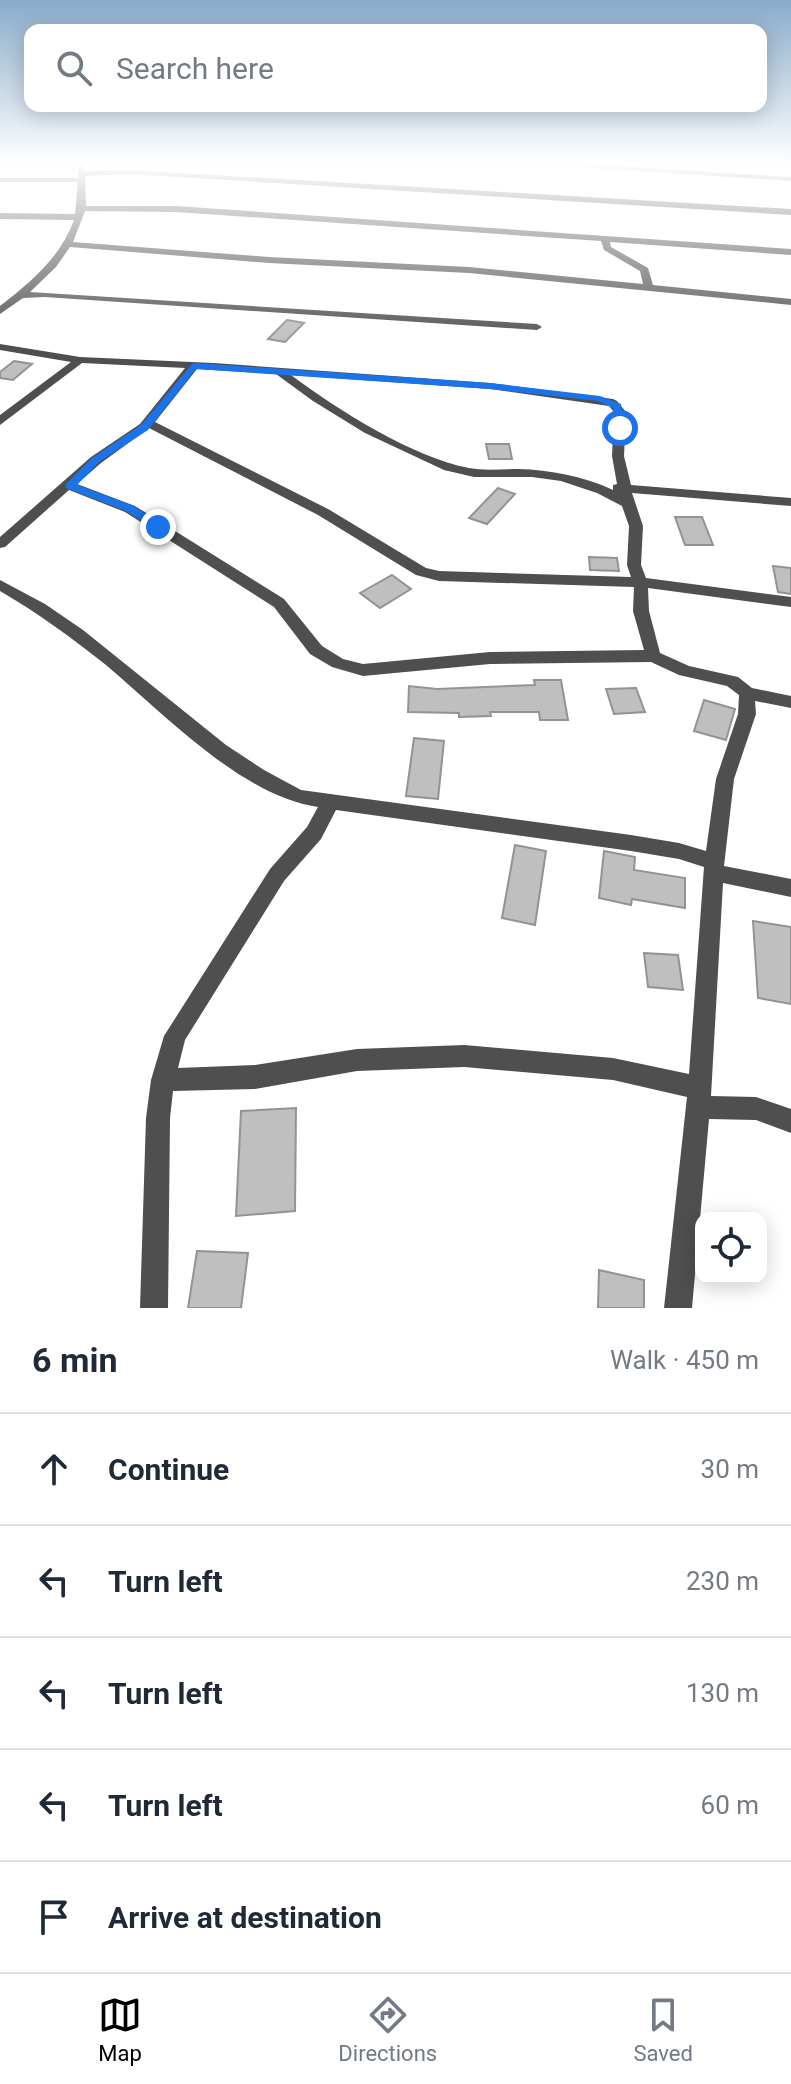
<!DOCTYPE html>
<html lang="en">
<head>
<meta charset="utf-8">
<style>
  :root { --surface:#fff; --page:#f6f6f7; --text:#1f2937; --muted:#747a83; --line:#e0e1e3; --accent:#000 }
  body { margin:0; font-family:Roboto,sans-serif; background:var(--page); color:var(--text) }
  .controls { position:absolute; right:24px; bottom:24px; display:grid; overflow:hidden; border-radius:16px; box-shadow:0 4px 20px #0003 }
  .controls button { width:72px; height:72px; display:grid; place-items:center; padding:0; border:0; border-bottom:2px solid var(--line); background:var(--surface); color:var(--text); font:40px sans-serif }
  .stop { position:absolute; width:24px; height:24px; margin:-18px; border:6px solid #1a73e8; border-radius:50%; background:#fff }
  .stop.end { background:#1a73e8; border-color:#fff; box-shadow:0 2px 8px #0008 }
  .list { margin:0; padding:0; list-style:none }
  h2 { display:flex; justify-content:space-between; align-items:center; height:104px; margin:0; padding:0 32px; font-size:34px }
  h2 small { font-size:26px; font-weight:400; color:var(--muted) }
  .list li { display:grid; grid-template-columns:52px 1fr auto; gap:24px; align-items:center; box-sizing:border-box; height:112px; padding:0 32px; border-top:2px solid var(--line) }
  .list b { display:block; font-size:30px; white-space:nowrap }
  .list em { font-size:26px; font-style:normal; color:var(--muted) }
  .icon { flex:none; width:44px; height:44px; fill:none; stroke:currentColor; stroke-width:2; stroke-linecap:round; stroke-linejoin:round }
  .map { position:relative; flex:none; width:791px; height:1308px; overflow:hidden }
  .search { position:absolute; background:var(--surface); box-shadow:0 4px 20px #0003; left:24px; right:24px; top:24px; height:88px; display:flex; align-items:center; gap:20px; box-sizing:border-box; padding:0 28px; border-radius:16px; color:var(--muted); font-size:30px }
  .sheet { height:664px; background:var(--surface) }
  nav { display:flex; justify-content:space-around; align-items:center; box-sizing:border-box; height:112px; border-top:2px solid var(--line); background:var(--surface); font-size:22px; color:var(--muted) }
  nav a { display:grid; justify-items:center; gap:4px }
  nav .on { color:var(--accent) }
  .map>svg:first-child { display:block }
  .building { fill:#bfbfbf; stroke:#939393; stroke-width:2 }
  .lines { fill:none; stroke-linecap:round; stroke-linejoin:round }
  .street { fill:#4f4f4f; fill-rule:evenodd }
  .route { fill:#1a73e8 }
</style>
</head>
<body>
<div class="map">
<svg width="791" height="1308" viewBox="0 0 791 1308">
  <rect width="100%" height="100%" fill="#fff"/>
  <path class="building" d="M 287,320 L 304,323 L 285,342 L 268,339 Z
    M 14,361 L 32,364 L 13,380 L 0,378 L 0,372 Z
    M 486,444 L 509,444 L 512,459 L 489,459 Z
    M 498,488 L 515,494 L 487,524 L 469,518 Z
    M 675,517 L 702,517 L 713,545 L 685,545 Z
    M 589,557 L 617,558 L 619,571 L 590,570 Z
    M 773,566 L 791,568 L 791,594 L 778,592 Z
    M 392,575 L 411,589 L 380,608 L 360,593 Z
    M 534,680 L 561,680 L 568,720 L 540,720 L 539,712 L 490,712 L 491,716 L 459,717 L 459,713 L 408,712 L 409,686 L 437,689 L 535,685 Z
    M 636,688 L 645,712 L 614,714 L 606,689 Z
    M 704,700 L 735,709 L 726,740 L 694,731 Z
    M 414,738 L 444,741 L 438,799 L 406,796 Z
    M 515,845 L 546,851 L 535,925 L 502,918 Z
    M 604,851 L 635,857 L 634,870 L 685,878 L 685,908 L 632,899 L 631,905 L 599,898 Z
    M 753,921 L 791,927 L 791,1004 L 758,998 Z
    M 644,953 L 678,955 L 683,990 L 648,987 Z
    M 296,1108 L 295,1211 L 236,1216 L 241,1111 Z
    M 197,1251 L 248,1253 L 241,1308 L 188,1308 Z
    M 599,1270 L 644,1280 L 644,1308 L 598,1308 Z"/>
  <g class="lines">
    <path class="street" d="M 78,164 L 84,164 L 85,171 L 129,170 L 791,209 L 791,215 L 129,174 L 85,176 L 86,206 L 176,206 L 791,249 L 791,255 L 610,242 L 611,247 L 648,268 L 653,285 L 791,299 L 791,305 L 469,273 L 269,263 L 70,247 L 56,267 L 30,292 L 537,324 L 542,327 L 537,330 L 45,297 L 23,298 L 0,314 L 0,306 C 31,282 60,258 74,220 L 0,219 L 0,213 L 75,214 L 78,182 L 0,182 L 0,178 L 78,178 ZM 85,211 L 176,212 L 601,241 L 604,250 L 640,271 L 643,284 L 469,267 L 269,257 L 73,242 Z
      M 556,164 L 588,164 L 791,177 L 791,181 L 560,166 Z
      M 0,344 L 80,357 L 214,363 L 490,383 L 613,399 L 617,401 L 626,412 L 624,456 L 631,485 L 791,498 L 791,506 L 632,493 L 643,526 L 641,565 L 646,578 L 791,597 L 791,607 L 648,588 L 649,611 L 660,653 L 689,666 L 738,677 L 752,688 L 791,696 L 791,708 L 755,701 L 756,714 L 734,779 L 724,866 L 791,879 L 791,897 L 723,883 L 711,1096 L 756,1097 L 791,1109 L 791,1133 L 756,1120 L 709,1119 L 692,1308 L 664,1308 L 687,1097 L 613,1080 L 464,1067 L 357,1071 L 255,1089 L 173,1091 L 170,1118 L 168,1308 L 140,1308 L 146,1118 L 151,1080 L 164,1036 L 270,869 L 307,827 L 318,807 C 243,797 163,713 106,665 C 72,638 38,613 0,591 L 0,580 L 45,604 L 83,630 L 226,745 L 264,770 L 301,790 L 631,835 L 679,843 L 706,851 L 716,779 L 738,714 L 739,695 L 727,686 L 679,675 L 651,662 L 490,664 L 363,676 L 332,667 L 310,654 L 274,607 L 125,512 L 69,490 L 5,547 L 0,548 L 0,537 L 91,457 L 140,424 L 185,368 L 82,363 L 0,425 L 0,415 L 71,362 L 0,350 ZM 197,369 L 276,374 L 313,401 L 365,433 L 444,470 L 474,477 L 532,477 L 561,481 L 597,493 L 622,506 L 629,526 L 627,565 L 631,577 L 439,571 L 426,568 L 328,509 L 155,422 ZM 291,375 L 490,389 L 609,406 L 614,412 L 612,456 L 617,484 L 613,485 L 613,490 C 583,476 551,470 518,469 C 502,469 485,471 469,468 C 414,458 336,409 291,375 ZM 149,428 L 318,515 L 416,575 L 439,581 L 634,587 L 633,611 L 644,650 L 490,652 L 363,664 L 343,659 L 322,646 L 284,599 L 135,506 L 77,484 L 101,463 ZM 336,810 L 631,851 L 679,859 L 704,867 L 689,1074 L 613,1058 L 464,1045 L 357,1049 L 255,1065 L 178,1068 L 185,1040 L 284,881 L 321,839 Z"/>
  </g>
  <linearGradient id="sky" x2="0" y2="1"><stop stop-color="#8aabca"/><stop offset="0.47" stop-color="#fff"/><stop offset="1" stop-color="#fff" stop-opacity="0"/></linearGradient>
  <rect width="791" height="347" fill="url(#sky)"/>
  <path class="route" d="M 193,363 L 490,383 L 600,396 L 621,404 L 625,428 L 616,430 L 613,408 L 598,401 L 490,389 L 196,369 L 148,430 L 99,462 L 77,485 L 134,506 L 162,525 L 162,529 L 154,529 L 126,511 L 66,488 L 66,484 L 92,458 L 141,425 Z"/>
</svg>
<div class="controls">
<button><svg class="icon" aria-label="locate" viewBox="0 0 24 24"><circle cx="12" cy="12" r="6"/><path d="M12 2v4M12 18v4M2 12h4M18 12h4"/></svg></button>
</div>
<div class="stop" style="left:620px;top:428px"></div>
<div class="stop end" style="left:158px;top:527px"></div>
<div class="search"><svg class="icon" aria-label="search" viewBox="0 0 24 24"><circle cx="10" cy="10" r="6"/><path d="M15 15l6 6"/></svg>Search here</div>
</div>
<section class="sheet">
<h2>6 min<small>Walk · 450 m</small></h2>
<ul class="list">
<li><svg class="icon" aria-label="ahead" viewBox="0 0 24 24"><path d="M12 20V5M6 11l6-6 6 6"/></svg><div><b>Continue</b></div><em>30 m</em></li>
<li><svg class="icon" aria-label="left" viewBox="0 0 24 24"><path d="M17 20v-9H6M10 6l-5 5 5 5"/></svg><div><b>Turn left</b></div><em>230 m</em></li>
<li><svg class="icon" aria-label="left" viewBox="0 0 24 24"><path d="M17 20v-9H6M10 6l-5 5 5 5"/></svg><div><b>Turn left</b></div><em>130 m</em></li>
<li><svg class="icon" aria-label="left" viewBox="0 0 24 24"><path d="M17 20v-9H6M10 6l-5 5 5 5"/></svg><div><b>Turn left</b></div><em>60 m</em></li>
<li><svg class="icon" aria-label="arrive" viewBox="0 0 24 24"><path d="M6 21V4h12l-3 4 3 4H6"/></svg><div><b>Arrive at destination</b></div></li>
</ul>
</section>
<nav>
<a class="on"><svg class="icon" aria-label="map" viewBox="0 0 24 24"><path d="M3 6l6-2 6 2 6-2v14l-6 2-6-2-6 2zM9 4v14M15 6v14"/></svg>Map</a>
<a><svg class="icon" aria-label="directions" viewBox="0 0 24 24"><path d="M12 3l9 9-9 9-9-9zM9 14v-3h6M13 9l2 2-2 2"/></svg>Directions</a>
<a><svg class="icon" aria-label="saved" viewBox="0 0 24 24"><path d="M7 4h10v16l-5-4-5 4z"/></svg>Saved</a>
</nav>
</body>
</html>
